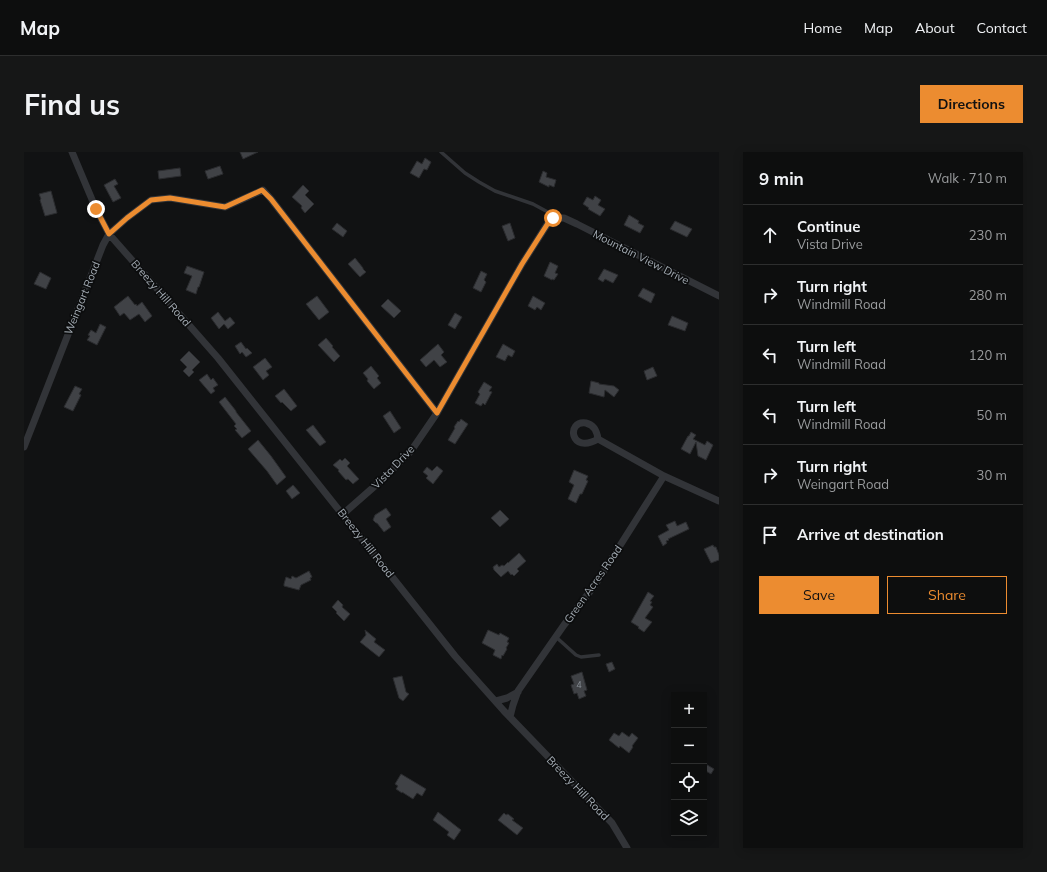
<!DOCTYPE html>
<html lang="en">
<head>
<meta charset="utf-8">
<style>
  :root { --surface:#0d0e0e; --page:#161717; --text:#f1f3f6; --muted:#9a9c9e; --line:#2d2e2e; --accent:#ec8c30 }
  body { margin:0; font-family:Mulish,sans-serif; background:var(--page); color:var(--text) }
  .controls { position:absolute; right:12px; bottom:12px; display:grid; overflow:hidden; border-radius:0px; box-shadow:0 2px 10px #0003 }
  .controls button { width:36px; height:36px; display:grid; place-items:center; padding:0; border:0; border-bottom:1px solid var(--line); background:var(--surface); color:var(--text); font:20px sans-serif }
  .stop { position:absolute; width:12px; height:12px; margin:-9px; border:3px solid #ec8c30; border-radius:50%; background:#fff }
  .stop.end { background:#ec8c30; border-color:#fff; box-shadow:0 1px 4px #0008 }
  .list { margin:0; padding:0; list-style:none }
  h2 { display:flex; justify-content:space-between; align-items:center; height:52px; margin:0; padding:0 16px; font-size:17px }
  h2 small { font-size:13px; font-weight:400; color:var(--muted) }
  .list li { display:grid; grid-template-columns:26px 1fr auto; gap:12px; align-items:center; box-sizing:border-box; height:60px; padding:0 16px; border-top:1px solid var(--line) }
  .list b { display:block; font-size:15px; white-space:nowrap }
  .list p { margin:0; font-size:13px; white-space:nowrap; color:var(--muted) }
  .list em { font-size:13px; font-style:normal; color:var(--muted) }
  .actions { display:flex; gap:8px; padding:12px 16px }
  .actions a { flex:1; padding:9px 0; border:1px solid var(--accent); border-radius:0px; text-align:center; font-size:14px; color:var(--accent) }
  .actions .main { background:var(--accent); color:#111 }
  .icon { flex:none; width:22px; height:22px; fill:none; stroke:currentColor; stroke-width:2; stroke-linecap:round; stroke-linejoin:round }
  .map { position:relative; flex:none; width:695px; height:696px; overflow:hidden; border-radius:0px }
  header { display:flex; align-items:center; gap:24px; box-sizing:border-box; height:56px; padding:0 20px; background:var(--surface); border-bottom:1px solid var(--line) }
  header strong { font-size:19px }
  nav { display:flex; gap:22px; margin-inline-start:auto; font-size:14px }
  .intro { display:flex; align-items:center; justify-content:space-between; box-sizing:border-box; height:96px; padding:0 24px }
  h1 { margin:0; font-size:28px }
  .button { padding:10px 18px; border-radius:0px; background:var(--accent); color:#111; font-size:14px; font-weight:700 }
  main { display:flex; gap:24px; padding:0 24px }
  aside { flex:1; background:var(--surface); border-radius:0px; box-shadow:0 2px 10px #0003 }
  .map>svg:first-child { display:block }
  .building { fill:#404246; stroke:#2b2c2f }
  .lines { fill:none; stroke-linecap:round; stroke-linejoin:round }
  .service { stroke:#323438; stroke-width:3.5 }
  .minor { stroke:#323438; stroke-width:7 }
  .route { stroke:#ec8c30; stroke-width:5 }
  .labels { text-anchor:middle; stroke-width:3.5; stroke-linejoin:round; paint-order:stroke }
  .number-label { font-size:9px; fill:#8a9198 }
  .street-label { font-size:11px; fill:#a3abb3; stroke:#0c0d0e }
</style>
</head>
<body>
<header>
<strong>Map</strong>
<nav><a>Home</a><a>Map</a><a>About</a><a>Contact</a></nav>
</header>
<div class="intro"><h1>Find us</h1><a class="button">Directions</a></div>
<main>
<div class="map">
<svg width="695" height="696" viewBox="0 0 695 696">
  <rect width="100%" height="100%" fill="#111213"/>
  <path class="building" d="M 216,0 L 234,0 L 219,7 Z
    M 401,6 L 407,10 L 403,18 L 400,17 L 395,26 L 386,21 L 393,9 L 398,12 Z
    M 196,14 L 199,22 L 184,27 L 181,19 Z
    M 156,16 L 157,24 L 135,27 L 134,19 Z
    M 519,19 L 523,21 L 522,25 L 532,28 L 530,35 L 525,33 L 525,35 L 515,30 Z
    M 91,27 L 94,32 L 90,34 L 97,46 L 89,50 L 80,33 Z
    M 279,33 L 285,39 L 281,43 L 290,52 L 281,61 L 277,56 L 278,54 L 268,45 Z
    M 27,39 L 33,61 L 21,64 L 16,48 L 17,47 L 15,42 Z
    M 571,44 L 577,48 L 574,53 L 581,57 L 576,64 L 564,57 L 565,56 L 559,52 L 563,45 L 569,48 Z
    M 605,63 L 615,69 L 614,71 L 620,74 L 616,81 L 600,73 Z
    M 651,69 L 668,77 L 663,85 L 646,77 Z
    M 313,71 L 323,79 L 319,85 L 308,77 Z
    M 486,71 L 491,86 L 484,89 L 478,74 Z
    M 331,106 L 339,116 L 339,117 L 342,120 L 336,125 L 324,112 Z
    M 526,110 L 534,114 L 531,121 L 534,122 L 530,128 L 528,127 L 528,128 L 520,124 Z
    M 163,114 L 180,120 L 175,135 L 174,135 L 172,142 L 162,138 L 168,124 L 160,121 Z
    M 580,117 L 594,123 L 589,131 L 581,127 L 579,130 L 574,127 Z
    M 457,119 L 463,122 L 460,128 L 462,130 L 457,140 L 449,136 Z
    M 16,120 L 27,126 L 22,137 L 10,132 Z
    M 619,136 L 631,142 L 627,151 L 614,144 Z
    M 104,144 L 111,153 L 112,152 L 113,154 L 118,150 L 128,164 L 121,170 L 115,162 L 106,168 L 100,161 L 96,164 L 90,155 Z
    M 293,144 L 305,160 L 295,168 L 282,152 Z
    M 509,144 L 521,151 L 517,158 L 513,155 L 511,158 L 504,154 Z
    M 364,147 L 377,159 L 370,166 L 357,154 Z
    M 194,160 L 201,169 L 206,165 L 211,171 L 204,177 L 200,172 L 195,177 L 187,166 Z
    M 431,161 L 438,165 L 431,177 L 424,173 Z
    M 648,164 L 664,171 L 661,179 L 644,173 Z
    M 76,172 L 82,175 L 73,193 L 63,188 L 66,184 L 64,183 L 67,178 L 72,181 Z
    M 302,186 L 309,194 L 308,195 L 316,204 L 310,210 L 294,193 Z
    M 217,190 L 222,197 L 223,196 L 228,201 L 222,205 L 218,200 L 216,202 L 211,194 Z
    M 414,192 L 420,200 L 417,203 L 423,210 L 416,215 L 410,208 L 402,215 L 396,208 Z
    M 479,192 L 491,199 L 488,205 L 484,203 L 481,209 L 472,205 Z
    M 165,199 L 176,210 L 168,218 L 170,220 L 165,225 L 159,219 L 163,215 L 156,208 Z
    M 241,206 L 248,215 L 242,219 L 245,223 L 239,228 L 229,215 Z
    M 347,214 L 355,224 L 353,226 L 357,231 L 350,237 L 343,229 L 344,227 L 339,221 Z
    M 629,215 L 633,224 L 623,228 L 620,219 Z
    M 183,222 L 187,228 L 189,226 L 194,233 L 189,236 L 191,239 L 187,242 L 175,228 Z
    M 567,229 L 575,231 L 575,232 L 590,234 L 595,238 L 590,245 L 581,238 L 580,245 L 565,241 Z
    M 460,230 L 468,235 L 465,239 L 468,240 L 461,253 L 459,251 L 457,254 L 451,251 L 456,242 L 454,240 Z
    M 51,234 L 58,237 L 55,242 L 57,243 L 49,259 L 40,255 Z
    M 260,237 L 273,254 L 267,259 L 258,250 L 257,251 L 251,244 Z
    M 201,245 L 212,259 L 212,260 L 227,279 L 218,286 L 211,278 L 213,277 L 210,274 L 212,272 L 195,250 Z
    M 366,259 L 377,276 L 370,281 L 359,264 Z
    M 437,267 L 444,272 L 431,292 L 424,288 L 431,276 L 430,275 L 434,269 L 435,270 Z
    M 289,273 L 302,290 L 296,294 L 282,278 Z
    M 667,280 L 672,283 L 669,287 L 681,293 L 683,289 L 689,293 L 682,308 L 674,304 L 672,290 L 666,302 L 657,297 L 664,284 L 665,284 Z
    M 234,288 L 247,304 L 262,325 L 253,333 L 243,319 L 224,297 Z
    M 321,306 L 326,311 L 323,314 L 335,327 L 329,332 L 324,327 L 322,328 L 314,319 L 315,318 L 309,313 L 316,307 L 318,309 Z
    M 413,314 L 419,319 L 409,332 L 402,326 L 404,324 L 399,320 L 403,315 L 408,319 Z
    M 550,318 L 564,324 L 562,328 L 564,329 L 558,342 L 556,342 L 552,351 L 544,347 L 550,333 L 545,330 Z
    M 269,333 L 276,341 L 268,347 L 262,339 Z
    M 362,356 L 367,363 L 362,367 L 367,375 L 360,380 L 353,371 L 352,371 L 349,368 L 351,363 Z
    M 476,358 L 485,367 L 476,375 L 467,366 Z
    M 651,369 L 653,374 L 662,370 L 665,377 L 644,387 L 645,388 L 642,389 L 643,391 L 639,394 L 634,384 L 645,378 L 642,373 Z
    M 689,393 L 690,395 L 692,395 L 695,403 L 695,408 L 687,411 L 680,397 Z
    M 495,401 L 502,409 L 493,417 L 495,419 L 490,424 L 488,422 L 487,423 L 484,419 L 477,425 L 470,418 L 469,415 L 473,412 L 475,415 L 478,413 L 480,414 L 484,410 L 484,411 Z
    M 285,419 L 288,425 L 286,426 L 287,428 L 277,433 L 275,438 L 260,434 L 260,432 L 262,425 L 267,427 L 268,424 L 272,426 Z
    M 624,440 L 630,444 L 626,449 L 628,450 L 626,453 L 629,455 L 621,466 L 628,470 L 620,480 L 614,476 L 615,475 L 607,470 Z
    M 314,448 L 319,453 L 318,455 L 326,462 L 320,469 L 312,461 L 313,460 L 308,455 Z
    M 341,478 L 352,487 L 350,490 L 361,498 L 355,505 L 336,490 L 342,483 Z
    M 464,478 L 475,483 L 476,481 L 485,486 L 483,490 L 485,491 L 482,496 L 483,497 L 479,504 L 478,503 L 477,507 L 469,503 L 471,498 L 458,491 Z
    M 588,510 L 591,517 L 585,520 L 582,512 Z
    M 558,520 L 563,538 L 560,539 L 562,544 L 555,547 L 553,541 L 550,542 L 547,533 L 550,532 L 547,524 Z
    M 378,524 L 382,540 L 385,542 L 379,549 L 375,546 L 369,526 Z
    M 598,580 L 605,585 L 608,581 L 614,586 L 608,594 L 609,595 L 605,601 L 596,594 L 595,596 L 585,588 L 590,581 L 595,584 Z
    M 680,611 L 690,617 L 687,622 L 680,618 Z
    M 377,622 L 402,637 L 398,644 L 393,641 L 389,647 L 378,640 L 378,641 L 372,637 L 374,634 L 371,632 Z
    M 414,660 L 437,678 L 430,688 L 423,683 L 425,680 L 409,668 Z
    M 480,661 L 482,663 L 484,662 L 490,667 L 488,668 L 499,676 L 493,683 L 474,668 Z"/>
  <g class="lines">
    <path class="service" d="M 417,0 L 441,21 L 455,30 L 471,39 L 509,52 L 533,65
      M 532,485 L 552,503 L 557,505 L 575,503"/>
    <path class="minor" d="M 48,0 L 72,57 L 85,82 L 194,206 L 431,504 L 480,559 L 588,671 L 603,696
      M 574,287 C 546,303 542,268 562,271 C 571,273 573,280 574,287 L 640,324 L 695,349
      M 0,295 L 79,93 L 85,82 L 103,66 L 127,48 L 146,46 L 201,55 L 239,38 L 247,47 L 413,261
      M 319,362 L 360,326 L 387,299 L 413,261 L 498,112 L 526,68 L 529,66 L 540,66 L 553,72 L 695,144
      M 472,549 L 483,546 L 494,540
      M 486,565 L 489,553 L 494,539 L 540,473 L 571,433 L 640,324"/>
  </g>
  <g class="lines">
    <path class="route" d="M 72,57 L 85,82 L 103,66 L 127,48 L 146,46 L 201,55 L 238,38 L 247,47 L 413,261 L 498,112 L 526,68 L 529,66"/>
  </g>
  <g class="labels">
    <g class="number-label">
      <text x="555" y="536">4</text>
    </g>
    <g class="street-label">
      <text transform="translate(617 105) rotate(27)" y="4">Mountain View Drive</text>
      <text transform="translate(137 141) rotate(49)" y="4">Breezy Hill Road</text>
      <text transform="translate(58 146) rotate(-68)" y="4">Weingart Road</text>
      <text transform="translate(369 315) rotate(-46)" y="4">Vista Drive</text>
      <text transform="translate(342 391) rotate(52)" y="4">Breezy Hill Road</text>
      <text transform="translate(569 432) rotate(-55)" y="4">Green Acres Road</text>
      <text transform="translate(554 636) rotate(46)" y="4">Breezy Hill Road</text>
    </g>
  </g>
</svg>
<div class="controls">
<button>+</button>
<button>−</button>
<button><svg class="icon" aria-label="locate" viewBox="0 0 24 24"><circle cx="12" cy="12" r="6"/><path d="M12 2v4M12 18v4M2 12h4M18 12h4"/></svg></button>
<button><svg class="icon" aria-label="layers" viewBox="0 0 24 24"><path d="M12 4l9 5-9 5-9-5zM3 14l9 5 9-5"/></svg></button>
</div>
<div class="stop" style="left:529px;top:66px"></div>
<div class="stop end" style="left:72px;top:57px"></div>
</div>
<aside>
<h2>9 min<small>Walk · 710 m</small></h2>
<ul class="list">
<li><svg class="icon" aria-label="ahead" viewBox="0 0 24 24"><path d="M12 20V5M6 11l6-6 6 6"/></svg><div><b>Continue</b><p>Vista Drive</p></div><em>230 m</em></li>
<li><svg class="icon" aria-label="right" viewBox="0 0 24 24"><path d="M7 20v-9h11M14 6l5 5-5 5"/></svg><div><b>Turn right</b><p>Windmill Road</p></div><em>280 m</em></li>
<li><svg class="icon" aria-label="left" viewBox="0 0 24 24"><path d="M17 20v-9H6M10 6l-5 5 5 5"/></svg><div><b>Turn left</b><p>Windmill Road</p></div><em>120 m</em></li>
<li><svg class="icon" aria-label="left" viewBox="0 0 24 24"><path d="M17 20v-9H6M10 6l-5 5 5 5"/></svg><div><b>Turn left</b><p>Windmill Road</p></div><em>50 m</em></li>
<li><svg class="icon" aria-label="right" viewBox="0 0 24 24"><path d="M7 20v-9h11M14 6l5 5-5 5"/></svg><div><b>Turn right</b><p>Weingart Road</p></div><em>30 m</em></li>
<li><svg class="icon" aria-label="arrive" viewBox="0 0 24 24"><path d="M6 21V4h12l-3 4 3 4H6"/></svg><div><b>Arrive at destination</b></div></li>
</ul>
<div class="actions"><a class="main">Save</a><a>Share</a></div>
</aside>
</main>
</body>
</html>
